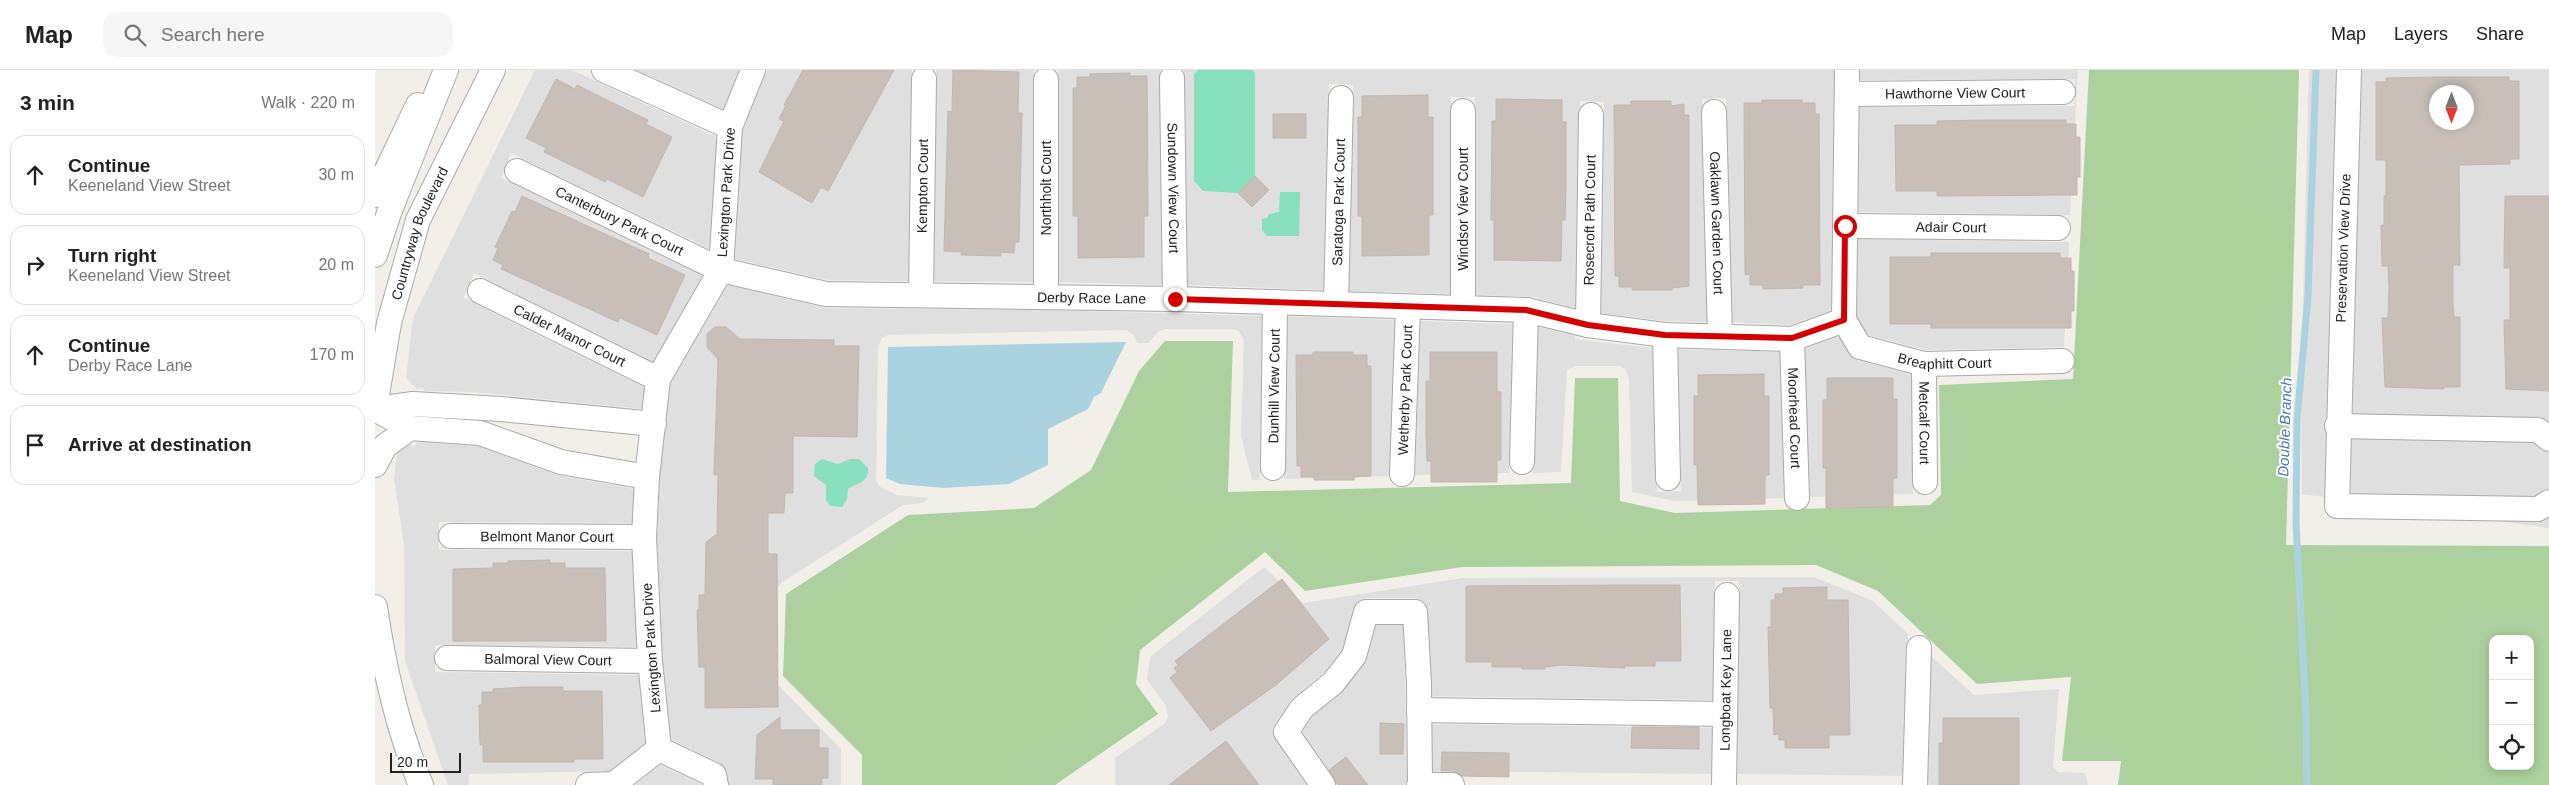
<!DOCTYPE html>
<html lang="en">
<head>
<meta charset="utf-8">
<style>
  :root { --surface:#fff; --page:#f6f6f6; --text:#222; --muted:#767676; --line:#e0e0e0 }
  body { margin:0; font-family:Arial,sans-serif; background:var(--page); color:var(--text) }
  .controls { position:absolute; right:15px; bottom:15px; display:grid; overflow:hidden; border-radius:10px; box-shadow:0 2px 12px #0003 }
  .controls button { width:45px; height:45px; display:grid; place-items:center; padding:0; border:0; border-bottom:1px solid var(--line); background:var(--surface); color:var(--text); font:25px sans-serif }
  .compass { position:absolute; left:2054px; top:15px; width:45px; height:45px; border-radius:50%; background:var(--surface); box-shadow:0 2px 12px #0003; rotate:180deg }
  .scale { position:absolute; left:15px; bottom:12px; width:71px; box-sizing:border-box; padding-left:5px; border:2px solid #222; border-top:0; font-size:14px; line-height:18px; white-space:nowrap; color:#222; -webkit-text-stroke:4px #fff; paint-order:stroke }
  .stop { position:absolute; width:15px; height:15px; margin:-11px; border:4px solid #d40000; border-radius:50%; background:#fff }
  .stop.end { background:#d40000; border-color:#fff; box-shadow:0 1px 5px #0008 }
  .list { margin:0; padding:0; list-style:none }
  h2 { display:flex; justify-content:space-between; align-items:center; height:65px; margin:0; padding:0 20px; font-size:21px }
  h2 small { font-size:16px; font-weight:400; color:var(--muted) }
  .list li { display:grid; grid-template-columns:32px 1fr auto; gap:15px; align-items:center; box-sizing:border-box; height:80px; margin:0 10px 10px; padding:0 10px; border:1px solid var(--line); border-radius:15px }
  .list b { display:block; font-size:19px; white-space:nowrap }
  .list p { margin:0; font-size:16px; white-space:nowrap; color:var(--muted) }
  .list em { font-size:16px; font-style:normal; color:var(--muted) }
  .icon { flex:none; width:28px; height:28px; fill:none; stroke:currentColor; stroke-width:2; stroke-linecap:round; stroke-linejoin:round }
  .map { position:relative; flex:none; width:2174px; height:715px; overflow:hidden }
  header { display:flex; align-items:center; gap:30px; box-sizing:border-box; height:70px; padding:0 25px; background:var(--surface); border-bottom:1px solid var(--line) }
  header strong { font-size:24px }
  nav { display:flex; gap:28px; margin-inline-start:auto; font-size:18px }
  .search { width:350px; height:45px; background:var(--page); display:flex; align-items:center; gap:12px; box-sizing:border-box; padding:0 18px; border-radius:15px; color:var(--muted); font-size:19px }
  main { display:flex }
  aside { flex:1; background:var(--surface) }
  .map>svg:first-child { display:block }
  .residential { fill:#e0dfdf; fill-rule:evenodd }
  .forest { fill:#add19e; fill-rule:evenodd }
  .pitch { fill:#88e0be }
  .water { fill:#aad3df }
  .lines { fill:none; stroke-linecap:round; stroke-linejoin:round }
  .stream { stroke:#aad3df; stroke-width:7 }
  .building { fill:#c7bfb8; stroke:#c4b6ab; fill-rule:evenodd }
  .minor-casing { stroke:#a9a9a9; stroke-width:26 }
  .minor { stroke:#fff; stroke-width:24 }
  .route { stroke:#d40000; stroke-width:6 }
  .labels { text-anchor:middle; stroke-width:4; stroke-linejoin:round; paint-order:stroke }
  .street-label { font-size:14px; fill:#222; stroke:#fff }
  .water-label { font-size:15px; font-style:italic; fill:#4a7aab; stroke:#fff }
</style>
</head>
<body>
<header>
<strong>Map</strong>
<div class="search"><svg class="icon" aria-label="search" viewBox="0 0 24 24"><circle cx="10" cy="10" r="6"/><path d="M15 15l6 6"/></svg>Search here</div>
<nav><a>Map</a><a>Layers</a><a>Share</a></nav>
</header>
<main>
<aside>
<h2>3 min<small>Walk · 220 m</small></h2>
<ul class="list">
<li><svg class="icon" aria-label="ahead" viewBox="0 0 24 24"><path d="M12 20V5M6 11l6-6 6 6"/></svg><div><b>Continue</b><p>Keeneland View Street</p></div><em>30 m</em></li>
<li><svg class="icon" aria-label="right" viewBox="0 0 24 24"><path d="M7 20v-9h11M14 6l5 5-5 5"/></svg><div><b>Turn right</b><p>Keeneland View Street</p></div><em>20 m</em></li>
<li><svg class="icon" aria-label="ahead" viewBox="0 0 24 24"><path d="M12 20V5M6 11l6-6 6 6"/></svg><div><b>Continue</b><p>Derby Race Lane</p></div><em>170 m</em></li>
<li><svg class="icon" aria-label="arrive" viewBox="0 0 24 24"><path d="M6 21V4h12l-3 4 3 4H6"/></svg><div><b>Arrive at destination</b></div></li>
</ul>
</aside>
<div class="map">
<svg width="2174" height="715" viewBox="0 0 2174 715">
  <rect width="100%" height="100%" fill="#f2efe9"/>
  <path class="residential" d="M 160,0 L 197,0 L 342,67 L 335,179 L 136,83 L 126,108 L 328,206 L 279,292 L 99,203 L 89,228 L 270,318 L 268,339 L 98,322 L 49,321 L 48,318 L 42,319 L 31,308 L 38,248 Z
    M 262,0 L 365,0 L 349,40 Z
    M 392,0 L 537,0 L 534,211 L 453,210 L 359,189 L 367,61 Z
    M 561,0 L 659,0 L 659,212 L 559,211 Z
    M 683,0 L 785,0 L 787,215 L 683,212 Z
    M 809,0 L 1460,0 L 1457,240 L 1415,255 L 1357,252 L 1351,28 L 1327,29 L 1332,252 L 1291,251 L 1225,243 L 1229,32 L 1205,31 L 1201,238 L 1164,229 L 1163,227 L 1100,225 L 1100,27 L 1076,27 L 1075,224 L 974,221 L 978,15 L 954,14 L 949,220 L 812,215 Z
    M 1485,0 L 1703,0 L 1695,145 L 1483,142 L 1484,37 L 1700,36 L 1700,9 L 1484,10 Z
    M 1934,0 L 2174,0 L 2174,458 L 1927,424 L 1926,309 ZM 2062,22 L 2092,22 L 2092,52 L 2062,52 Z
    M 1482,169 L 1694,172 L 1689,277 L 1550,280 L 1493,265 L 1481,246 Z
    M 353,215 L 451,238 L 671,240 L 887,246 L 885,410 L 877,410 L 866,366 L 869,271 L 864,261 L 858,259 L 790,259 L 784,261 L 773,273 L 762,273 L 759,265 L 751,260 L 513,265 L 507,268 L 503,277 L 501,411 L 505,417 L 522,425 L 554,428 L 548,433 L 528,435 L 406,513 L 401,520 L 400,612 L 466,679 L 466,715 L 354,715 L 350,701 L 343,692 L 295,669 L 287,590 L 282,467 L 284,408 L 295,314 Z
    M 911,246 L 1020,250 L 1015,406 L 909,409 Z
    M 1045,251 L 1139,254 L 1134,403 L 1040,405 Z
    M 1163,257 L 1200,266 L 1200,269 L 1278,278 L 1282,422 L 1306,421 L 1303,279 L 1405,282 L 1410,428 L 1300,431 L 1257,422 L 1254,308 L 1250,299 L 1244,296 L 1200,296 L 1192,300 L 1186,402 L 1158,403 Z
    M 1464,266 L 1475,285 L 1482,290 L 1537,305 L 1538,424 L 1434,427 L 1429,279 Z
    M 42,372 L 103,376 L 182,405 L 259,419 L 258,453 L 64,452 L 64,480 L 258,481 L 262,577 L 60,575 L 60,602 L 264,605 L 271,673 L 235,701 L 94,704 L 94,715 L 73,715 L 30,591 L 29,474 L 19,409 L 22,383 L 34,374 L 40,377 Z
    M 889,497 L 928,533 L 1088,508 L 1439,507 L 1498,531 L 1533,564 L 1528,706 L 1361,704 L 1364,511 L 1340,511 L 1338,630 L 1056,626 L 1052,541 L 1041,528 L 991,528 L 980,538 L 968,579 L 950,602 L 917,629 L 901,654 L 901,670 L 932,715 L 740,715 L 740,688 L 789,654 L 793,648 L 791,636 L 772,610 L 775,587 Z
    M 1000,555 L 1029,555 L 1032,712 L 1031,715 L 964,715 L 927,662 L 936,647 L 965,624 L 988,595 Z
    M 1556,586 L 1599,625 L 1684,619 L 1678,697 L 1683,702 L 1710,703 L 1713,715 L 1552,715 Z
    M 1057,654 L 1337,658 L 1337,704 L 1057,701 Z
    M 285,695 L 328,715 L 260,715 Z"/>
  <path class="forest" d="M 1714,0 L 1924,0 L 1911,475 L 2174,476 L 2174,715 L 1743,715 L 1746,691 L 1687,691 L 1696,607 L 1602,614 L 1503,521 L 1441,495 L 1087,497 L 930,521 L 890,482 L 765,580 L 761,614 L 783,644 L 680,715 L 487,715 L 487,685 L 408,606 L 411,524 L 533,445 L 659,438 L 716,400 L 764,301 L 790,271 L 858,271 L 853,422 L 1196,413 L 1200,308 L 1243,308 L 1245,431 L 1300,443 L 1555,435 L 1566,425 L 1564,315 L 1698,309 ZM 2118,569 L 2155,569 L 2155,696 L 2118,696 Z"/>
  <path class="pitch" d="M 823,0 L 877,0 L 880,3 L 880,106 L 863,123 L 828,121 L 819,111 L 819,4 Z
    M 905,122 L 925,122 L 924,166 L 892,166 L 887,160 L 887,149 L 892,148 L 894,144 L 904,142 Z
    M 447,389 L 463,394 L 475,389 L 484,389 L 493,398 C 494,413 482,413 473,419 L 472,429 L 467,437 L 455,436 L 451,430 L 451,415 L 439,406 L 440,394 Z"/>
  <path class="water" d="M 751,272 L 726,323 L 719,327 L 713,339 L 673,359 L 673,395 L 634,414 L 569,418 L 525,414 L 511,408 L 513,277 Z"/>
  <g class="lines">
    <path class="stream" d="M 1932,715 L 1931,644 L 1921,453 L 1922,350 L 1933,226 L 1941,0"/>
  </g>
  <path class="building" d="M 428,0 L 519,0 L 453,121 L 446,117 L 437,133 L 384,102 L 409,51 L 404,49 L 411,35 L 409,35 Z
    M 578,0 L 644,2 L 643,43 L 647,43 L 644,172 L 640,172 L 639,183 L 626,182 L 626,186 L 586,185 L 587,182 L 569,181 L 573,41 L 577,42 Z
    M 755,3 L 755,6 L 772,6 L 773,146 L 769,146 L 769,187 L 703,188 L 703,146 L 698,146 L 698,18 L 702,18 L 702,7 L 715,7 L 715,4 Z
    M 2063,7 L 2134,7 L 2134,11 L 2144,11 L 2144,89 L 2135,89 L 2135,94 L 2084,95 L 2085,195 L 2078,195 L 2078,234 L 2079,247 L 2085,247 L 2085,317 L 2069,317 L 2069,319 L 2010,317 L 2007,248 L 2013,248 L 2014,217 L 2013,196 L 2007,196 L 2006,155 L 2009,155 L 2009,126 L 2011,126 L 2011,90 L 2001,90 L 2001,12 L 2011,12 L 2011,8 ZM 2062,22 L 2092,22 L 2092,52 L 2062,52 Z
    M 181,9 L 200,19 L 202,15 L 236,32 L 273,50 L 271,54 L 297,67 L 268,127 L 232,109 L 230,112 L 212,103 L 169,82 L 171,78 L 151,68 Z
    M 1053,25 L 1053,47 L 1058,47 L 1058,145 L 1054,145 L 1054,185 L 987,186 L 987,146 L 983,146 L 983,47 L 987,47 L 987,26 Z
    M 1121,29 L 1187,30 L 1187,52 L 1191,52 L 1191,113 L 1190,150 L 1187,150 L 1186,191 L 1119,190 L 1119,150 L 1116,150 L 1117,51 L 1121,51 Z
    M 1387,30 L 1427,30 L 1427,33 L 1440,33 L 1440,44 L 1444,44 L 1445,215 L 1428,215 L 1428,218 L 1388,219 L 1388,215 L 1375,215 L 1375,204 L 1370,205 L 1369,33 L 1387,33 Z
    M 1256,31 L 1296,31 L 1296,36 L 1309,34 L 1309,45 L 1314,45 L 1314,216 L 1297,218 L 1297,220 L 1257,220 L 1257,217 L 1244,217 L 1244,206 L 1240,206 L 1239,35 L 1256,35 Z
    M 898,44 L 931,44 L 931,68 L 898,68 Z
    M 1611,50 L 1691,50 L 1691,54 L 1701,54 L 1701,67 L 1705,67 L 1705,107 L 1702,107 L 1702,125 L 1562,126 L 1562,121 L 1521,121 L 1520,55 L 1562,55 L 1562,51 Z
    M 880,106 L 894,120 L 877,137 L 863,123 Z
    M 147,126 L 274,184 L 273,188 L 310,205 L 282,265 L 245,248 L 243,252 L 126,199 L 128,195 L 118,190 L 123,178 L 120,177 L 137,141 L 140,142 Z
    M 2130,126 L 2174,126 L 2174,321 L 2131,319 L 2129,250 L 2135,250 L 2135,198 L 2129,198 Z
    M 1556,183 L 1685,183 L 1685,188 L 1696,188 L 1696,201 L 1699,201 L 1699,241 L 1696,241 L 1696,258 L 1556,258 L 1556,254 L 1515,254 L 1515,187 L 1556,187 Z
    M 340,257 L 351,257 L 365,269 L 459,270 L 459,276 L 484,276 L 482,367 L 418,366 L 418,423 L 410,423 L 409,443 L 393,443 L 393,484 L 402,484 L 403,637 L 330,638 L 330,597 L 324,597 L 322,540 L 324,540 L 324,525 L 330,525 L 331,472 L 342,464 L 343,405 L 339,405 L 343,289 L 332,277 L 332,264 Z
    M 938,282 L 978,282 L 978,285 L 992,285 L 992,296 L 996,296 L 996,406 L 979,407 L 979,410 L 939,410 L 939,407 L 926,407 L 926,396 L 922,396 L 921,285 L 938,285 Z
    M 1055,282 L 1122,282 L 1122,322 L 1126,322 L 1126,390 L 1122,390 L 1122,412 L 1056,412 L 1056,391 L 1052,391 L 1051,360 L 1051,311 L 1055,311 Z
    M 1389,304 L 1389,326 L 1394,326 L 1394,405 L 1390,405 L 1390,434 L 1323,435 L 1322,395 L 1319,395 L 1319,326 L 1323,326 L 1323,305 Z
    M 1452,308 L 1518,308 L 1518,329 L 1522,329 L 1522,408 L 1518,408 L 1518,437 L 1451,438 L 1451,398 L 1448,398 L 1448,330 L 1452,330 Z
    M 175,490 L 175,493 L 190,493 L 190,498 L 230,498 L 231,571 L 78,571 L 78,499 L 118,498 L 118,493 L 133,493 L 133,491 Z
    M 907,509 L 954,569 L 901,615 L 836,661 L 795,608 L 802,602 L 799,598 L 803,595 L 800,591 Z
    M 1249,515 L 1305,515 L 1306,591 L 1280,591 L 1280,596 L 1249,596 L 1250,598 L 1186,595 L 1170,597 L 1170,599 L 1147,599 L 1147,597 L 1117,597 L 1117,592 L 1091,592 L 1091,516 Z
    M 1452,517 L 1452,530 L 1473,530 L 1475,665 L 1454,665 L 1454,678 L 1410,678 L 1410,670 L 1404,670 L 1404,664 L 1399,665 L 1398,638 L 1395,638 L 1393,557 L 1396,557 L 1396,530 L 1400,530 L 1400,524 L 1408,524 L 1408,518 Z
    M 150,617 L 188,617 L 188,621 L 227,621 L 228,689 L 199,689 L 199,692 L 108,692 L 108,675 L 105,675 L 104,635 L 107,635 L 107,622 L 118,622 L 118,619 Z
    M 405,647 L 405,660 L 444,660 L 444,678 L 453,678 L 453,708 L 447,708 L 447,715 L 398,715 L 398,709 L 380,709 L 382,665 Z
    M 1568,648 L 1644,648 L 1644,715 L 1564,715 L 1564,673 L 1568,673 Z
    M 1005,653 L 1029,654 L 1028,684 L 1005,684 Z
    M 1257,657 L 1324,657 L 1324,679 L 1256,678 Z
    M 851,671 L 884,715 L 794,715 Z
    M 1067,682 L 1134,683 L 1134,707 L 1087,706 L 1077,701 L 1066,701 Z
    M 971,687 L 993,715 L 963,715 L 961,712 L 954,700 Z"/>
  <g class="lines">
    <defs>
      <g id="minor">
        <path d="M 229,0 L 355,57"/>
        <path d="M 1974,0 L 1962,436 L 2163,439 L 2174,432"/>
        <path id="s1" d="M 797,8 L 800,229"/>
        <path d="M 671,10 L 671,226"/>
        <path id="s2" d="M 1472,24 L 1688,22"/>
        <path id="s3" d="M 1339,42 L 1345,265"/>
        <path id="s4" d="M 142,101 L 346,200 L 451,224 L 800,229 L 1151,240 L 1213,255 L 1290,265 L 1417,269 L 1469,250 L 1472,0"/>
        <path d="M 0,125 L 43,35"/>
        <path id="s5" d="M 1470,156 L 1683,158"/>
        <path d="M 0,185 L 15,140 L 71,0"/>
        <path id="s6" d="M 105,221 L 283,309"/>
        <path id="s7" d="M 546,225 L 549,9"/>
        <path id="s8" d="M 961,234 L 966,28"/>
        <path d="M 1088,238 L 1088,41"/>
        <path id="s9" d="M 1469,250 L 1485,277 L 1549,294 L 1687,291"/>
        <path id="s10" d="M 1213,255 L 1216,45"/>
        <path d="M 1290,265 L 1293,408"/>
        <path id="s11" d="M 1417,269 L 1422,428"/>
        <path id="s12" d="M 1549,294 L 1550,412"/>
        <path id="s13" d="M 0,337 L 14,253 L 43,150 L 118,0"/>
        <path d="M 0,339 L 35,358 L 105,363 L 186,392 L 272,407"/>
        <path d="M 0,339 L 38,334 L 126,339 L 279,354"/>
        <path d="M 1962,356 L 2163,360 L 2174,369"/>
        <path d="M 1147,392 L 1151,240"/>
        <path d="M 0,395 L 10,376 L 35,358"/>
        <path id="s14" d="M 898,398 L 900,232"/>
        <path id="s15" d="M 1027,404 L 1033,237"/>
        <path id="s16" d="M 76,466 L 269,467"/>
        <path d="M 0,537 C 9,598 22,658 46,715"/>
        <path id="s17" d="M 72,588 L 275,591"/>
        <path d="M 1044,640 L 1350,644"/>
        <path id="s18" d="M 284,679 L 275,591 L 269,467 L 272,407 L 283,309 L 346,200 L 355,57 L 378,0"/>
        <path d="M 284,679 L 339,705 L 341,715"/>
        <path d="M 213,715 L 239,714 L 284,679"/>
        <path d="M 948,715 L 911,662 L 927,638 L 958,613 L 979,586 L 991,542 L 1040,542 L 1044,613 L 1045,715"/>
        <path d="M 1044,715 L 1077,715"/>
        <path id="s19" d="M 1349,715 L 1352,525"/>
        <path d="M 1540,715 L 1544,578"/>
      </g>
    </defs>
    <use href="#minor" class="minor-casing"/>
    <use href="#minor" class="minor"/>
  </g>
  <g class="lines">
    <path class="route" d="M 800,229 L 1151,240 L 1213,255 L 1290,265 L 1417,268 L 1469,250 L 1470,156"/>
  </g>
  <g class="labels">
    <g class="street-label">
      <text dy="5" stroke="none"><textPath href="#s2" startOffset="108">Hawthorne View Court</textPath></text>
      <text dy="5" stroke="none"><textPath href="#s7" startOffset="109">Kempton Court</textPath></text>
      <text transform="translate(671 118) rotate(-90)" y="5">Northholt Court</text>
      <text dy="5" stroke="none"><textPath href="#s1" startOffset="110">Sundown View Court</textPath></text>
      <text dy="5" stroke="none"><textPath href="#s18" startOffset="575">Lexington Park Drive</textPath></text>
      <text dy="5" stroke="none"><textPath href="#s8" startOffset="102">Saratoga Park Court</textPath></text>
      <text transform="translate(1088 139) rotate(-90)" y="5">Windsor View Court</text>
      <text dy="5" stroke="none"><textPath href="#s4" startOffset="114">Canterbury Park Court</textPath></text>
      <text dy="5" stroke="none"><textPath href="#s10" startOffset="105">Rosecroft Path Court</textPath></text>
      <text dy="5" stroke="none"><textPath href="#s3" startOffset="111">Oaklawn Garden Court</textPath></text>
      <text dy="5" stroke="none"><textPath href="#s5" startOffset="106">Adair Court</textPath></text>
      <text dy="5" stroke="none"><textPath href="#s13" startOffset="180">Countryway Boulevard</textPath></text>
      <text transform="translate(1968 178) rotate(-88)" y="5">Preservation View Drive</text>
      <text dy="5" stroke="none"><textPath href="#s4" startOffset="600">Derby Race Lane</textPath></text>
      <text dy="5" stroke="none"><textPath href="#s6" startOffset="100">Calder Manor Court</textPath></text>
      <text dy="5" stroke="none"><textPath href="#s9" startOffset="118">Breaphitt Court</textPath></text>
      <text dy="5" stroke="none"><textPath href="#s14" startOffset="82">Dunhill View Court</textPath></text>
      <text dy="5" stroke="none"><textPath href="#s15" startOffset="84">Wetherby Park Court</textPath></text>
      <text dy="5" stroke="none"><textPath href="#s11" startOffset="79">Moorhead Court</textPath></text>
      <text dy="5" stroke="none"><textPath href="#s12" startOffset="59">Metcalf Court</textPath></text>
      <text dy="5" stroke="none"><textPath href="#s16" startOffset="96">Belmont Manor Court</textPath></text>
      <text transform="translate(276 578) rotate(-94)" y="5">Lexington Park Drive</text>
      <text dy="5" stroke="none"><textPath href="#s17" startOffset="101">Balmoral View Court</textPath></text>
      <text dy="5" stroke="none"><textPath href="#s19" startOffset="95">Longboat Key Lane</textPath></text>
    </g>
    <g class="water-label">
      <text transform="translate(1910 357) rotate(-88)" y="5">Double Branch</text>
    </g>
  </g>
</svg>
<div class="controls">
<button>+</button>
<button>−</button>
<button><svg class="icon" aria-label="locate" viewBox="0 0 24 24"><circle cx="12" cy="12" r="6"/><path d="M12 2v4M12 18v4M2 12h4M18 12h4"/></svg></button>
</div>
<svg class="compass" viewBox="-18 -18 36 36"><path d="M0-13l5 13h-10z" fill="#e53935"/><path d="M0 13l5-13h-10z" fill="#767676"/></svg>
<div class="scale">20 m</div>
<div class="stop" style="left:1470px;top:156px"></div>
<div class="stop end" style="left:800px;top:229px"></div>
</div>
</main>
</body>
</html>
